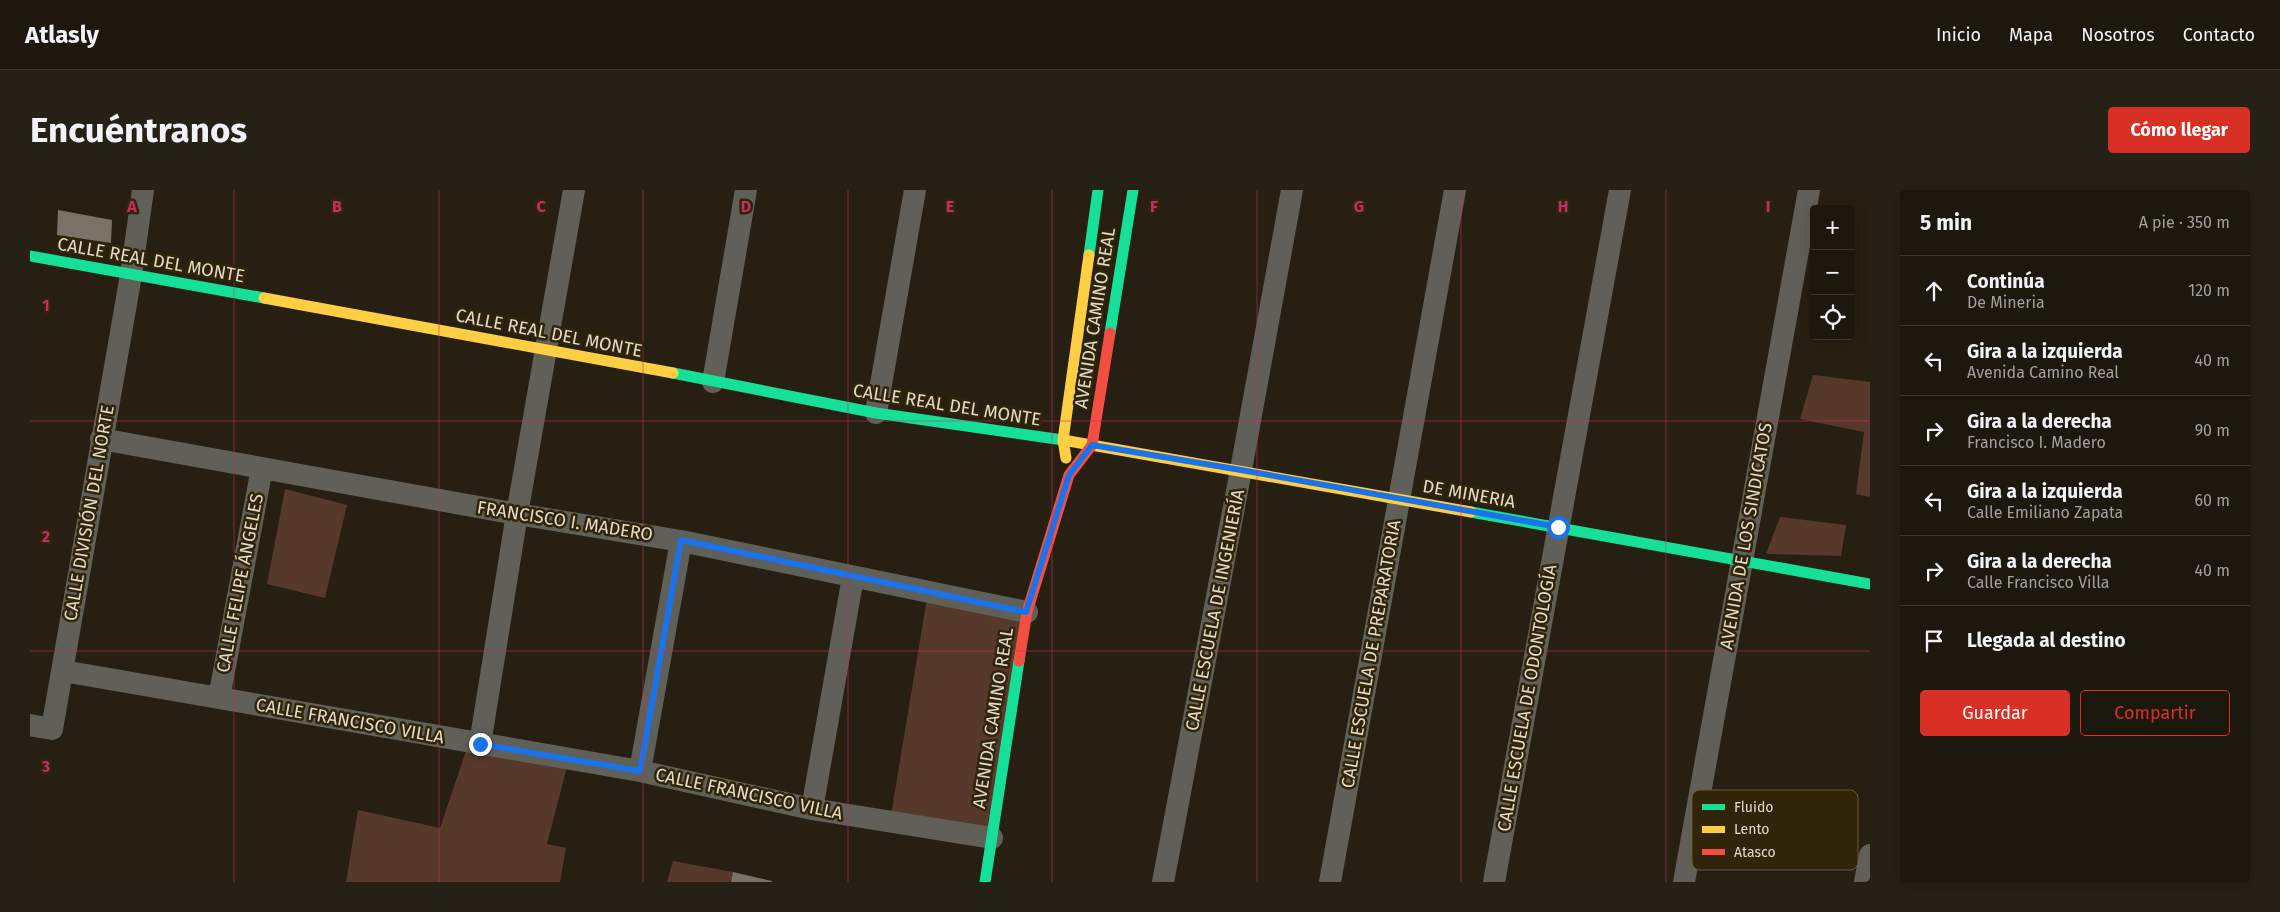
<!DOCTYPE html>
<html lang="es">
<head>
<meta charset="utf-8">
<style>
  :root { --surface:#1d180e; --page:#252117; --text:#f1f3f6; --muted:#a0a09e; --line:#3b372e; --accent:#d93025 }
  body { margin:0; font-family:"Fira Sans",sans-serif; background:var(--page); color:var(--text) }
  .controls { position:absolute; right:15px; top:15px; display:grid; overflow:hidden; border-radius:5px; box-shadow:0 2px 12px #0003 }
  .controls button { width:45px; height:45px; display:grid; place-items:center; padding:0; border:0; border-bottom:1px solid var(--line); background:var(--surface); color:var(--text); font:25px sans-serif }
  .stop { position:absolute; width:15px; height:15px; margin:-11px; border:4px solid #1a73e8; border-radius:50%; background:#fff }
  .stop.end { background:#1a73e8; border-color:#fff; box-shadow:0 1px 5px #0008 }
  .list { margin:0; padding:0; list-style:none }
  h2 { display:flex; justify-content:space-between; align-items:center; height:65px; margin:0; padding:0 20px; font-size:21px }
  h2 small { font-size:16px; font-weight:400; color:var(--muted) }
  .list li { display:grid; grid-template-columns:32px 1fr auto; gap:15px; align-items:center; box-sizing:border-box; height:70px; padding:0 20px; border-top:1px solid var(--line) }
  .list b { display:block; font-size:19px; white-space:nowrap }
  .list p { margin:0; font-size:16px; white-space:nowrap; color:var(--muted) }
  .list em { font-size:16px; font-style:normal; color:var(--muted) }
  .actions { display:flex; gap:10px; padding:15px 20px }
  .actions a { flex:1; padding:11px 0; border:1px solid var(--accent); border-radius:5px; text-align:center; font-size:18px; color:var(--accent) }
  .actions .main { background:var(--accent); color:#fff }
  .icon { flex:none; width:28px; height:28px; fill:none; stroke:currentColor; stroke-width:2; stroke-linecap:round; stroke-linejoin:round }
  .map { position:relative; flex:none; width:1840px; height:692px; overflow:hidden; border-radius:5px }
  header { display:flex; align-items:center; gap:30px; box-sizing:border-box; height:70px; padding:0 25px; background:var(--surface); border-bottom:1px solid var(--line) }
  header strong { font-size:24px }
  nav { display:flex; gap:28px; margin-inline-start:auto; font-size:18px }
  .intro { display:flex; align-items:center; justify-content:space-between; box-sizing:border-box; height:120px; padding:0 30px }
  h1 { margin:0; font-size:35px }
  .button { padding:12px 22px; border-radius:5px; background:var(--accent); color:#fff; font-size:18px; font-weight:700 }
  main { display:flex; gap:30px; padding:0 30px }
  aside { flex:1; background:var(--surface); border-radius:5px; box-shadow:0 2px 12px #0003 }
  .map>svg:first-child { display:block }
  .green { fill:#57392b }
  .building { fill:#7b7267 }
  .lines { fill:none; stroke-linecap:round; stroke-linejoin:round }
  .street { stroke:#605f58; stroke-width:22 }
  .fast { stroke:#16e098; stroke-width:11 }
  .slow { stroke:#ffcf43; stroke-width:11 }
  .jam { stroke:#f24e42; stroke-width:11 }
  .route { stroke:#1a73e8; stroke-width:6 }
  .grid { fill:none; stroke:#c52b66; stroke-width:1; stroke-opacity:0.55 }
  .labels { text-anchor:middle; stroke-width:5; stroke-linejoin:round; paint-order:stroke }
  .street-label { font-size:18px; fill:#e1d9ca; stroke:#302409 }
  .key { fill:#302409; stroke:#655a43; stroke-width:1 }
  .key-label { font-size:14px; fill:#e1d9ca }
  .grid-label { font-size:16px; text-anchor:middle; font-weight:bold; fill:#c52b66; stroke:#302409; stroke-width:5; stroke-linejoin:round; paint-order:stroke }
</style>
</head>
<body>
<header>
<strong>Atlasly</strong>
<nav><a>Inicio</a><a>Mapa</a><a>Nosotros</a><a>Contacto</a></nav>
</header>
<div class="intro"><h1>Encuéntranos</h1><a class="button">Cómo llegar</a></div>
<main>
<div class="map">
<svg width="1840" height="692" viewBox="0 0 1840 692">
  <rect width="100%" height="100%" fill="#272012"/>
  <path class="green" d="M 1783,185 L 1840,192 L 1840,307 L 1826,304 L 1834,242 L 1770,229 Z
    M 255,299 L 317,315 L 295,408 L 237,394 Z
    M 1750,327 L 1816,335 L 1811,366 L 1736,364 Z
    M 898,402 L 997,422 L 962,648 L 860,631 Z
    M 436,561 L 539,569 L 517,654 L 536,658 L 530,692 L 316,692 L 328,620 L 410,638 Z
    M 643,671 L 703,682 L 701,692 L 637,692 Z"/>
  <path class="building" d="M 28,20 L 82,30 L 81,53 L 27,45 Z
    M 703,682 L 742,691 L 742,692 L 701,692 Z"/>
  <g class="lines">
    <path class="street" d="M 683,192 L 716,0
      M 846,223 L 885,0
      M 71,249 L 487,324 L 651,351 L 997,422
      M 33,481 L 610,581 L 782,619 L 962,648
      M 189,508 L 232,278
      M 0,535 L 22,539 L 101,85 L 113,0
      M 450,554 L 487,324 L 544,0
      M 610,581 L 651,351
      M 782,619 L 823,387
      M 1133,692 L 1211,280 L 1262,0
      M 1300,692 L 1425,0
      M 1464,692 L 1590,0
      M 1654,692 L 1779,0
      M 1835,692 L 1840,665"/>
    <path class="fast" d="M 1059,65 L 1068,0
      M 0,66 L 234,108
      M 1080,143 L 1103,0
      M 643,183 L 846,223 L 1033,250
      M 1441,322 L 1840,394
      M 955,692 L 989,471"/>
    <path class="slow" d="M 234,108 L 643,183
      M 1033,250 L 1441,322
      M 1036,268 L 1033,250 L 1059,65"/>
    <path class="jam" d="M 989,471 L 997,422 L 1039,285 L 1062,255 L 1080,143"/>
  </g>
  <g class="lines">
    <path class="route" d="M 450,554 L 610,581 L 651,350 L 996,422 L 1039,285 L 1062,255 L 1211,280 L 1528,337"/>
  </g>
  <path class="grid" d="M 204,0 L 204,692M 409,0 L 409,692M 613,0 L 613,692M 818,0 L 818,692M 1022,0 L 1022,692M 1227,0 L 1227,692M 1431,0 L 1431,692M 1636,0 L 1636,692M 0,231 L 1840,231M 0,461 L 1840,461"/>
  <g class="labels">
    <g class="street-label">
      <text transform="translate(121 70) rotate(10)" y="6">CALLE REAL DEL MONTE</text>
      <text transform="translate(1065 128) rotate(-81)" y="6">AVENIDA CAMINO REAL</text>
      <text transform="translate(519 143) rotate(11)" y="6">CALLE REAL DEL MONTE</text>
      <text transform="translate(917 215) rotate(9)" y="6">CALLE REAL DEL MONTE</text>
      <text transform="translate(1439 304) rotate(10)" y="6">DE MINERIA</text>
      <text transform="translate(59 323) rotate(-80)" y="6">CALLE DIVISIÓN DEL NORTE</text>
      <text transform="translate(535 331) rotate(9)" y="6">FRANCISCO I. MADERO</text>
      <text transform="translate(1716 346) rotate(-80)" y="6">AVENIDA DE LOS SINDICATOS</text>
      <text transform="translate(210 393) rotate(-79)" y="6">CALLE FELIPE ÁNGELES</text>
      <text transform="translate(1185 420) rotate(-79)" y="6">CALLE ESCUELA DE INGENIERÍA</text>
      <text transform="translate(1341 464) rotate(-80)" y="6">CALLE ESCUELA DE PREPARATORIA</text>
      <text transform="translate(1497 508) rotate(-80)" y="6">CALLE ESCUELA DE ODONTOLOGÍA</text>
      <text transform="translate(963 528) rotate(-81)" y="6">AVENIDA CAMINO REAL</text>
      <text transform="translate(320 531) rotate(10)" y="6">CALLE FRANCISCO VILLA</text>
      <text transform="translate(719 604) rotate(12)" y="6">CALLE FRANCISCO VILLA</text>
    </g>
  </g>
  <rect x="1662" y="600" width="166" height="80" rx="8" class="key"/>
  <rect x="1672" y="614" width="23" height="6" fill="#16e098"/>
  <rect x="1672" y="636" width="23" height="7" fill="#ffcf43"/>
  <rect x="1672" y="659" width="23" height="6" fill="#f24e42"/>
  <g class="key-label">
    <text x="1704" y="622">Fluido</text>
    <text x="1704" y="644">Lento</text>
    <text x="1704" y="667">Atasco</text>
  </g>
  <g class="grid-label">
    <text x="102" y="22">A</text>
    <text x="307" y="22">B</text>
    <text x="511" y="22">C</text>
    <text x="716" y="22">D</text>
    <text x="920" y="22">E</text>
    <text x="1124" y="22">F</text>
    <text x="1329" y="22">G</text>
    <text x="1533" y="22">H</text>
    <text x="1738" y="22">I</text>
    <text x="16" y="121">1</text>
    <text x="16" y="352">2</text>
    <text x="16" y="582">3</text>
  </g>
</svg>
<div class="controls">
<button>+</button>
<button>−</button>
<button><svg class="icon" aria-label="locate" viewBox="0 0 24 24"><circle cx="12" cy="12" r="6"/><path d="M12 2v4M12 18v4M2 12h4M18 12h4"/></svg></button>
</div>
<div class="stop" style="left:1528px;top:337px"></div>
<div class="stop end" style="left:450px;top:554px"></div>
</div>
<aside>
<h2>5 min<small>A pie · 350 m</small></h2>
<ul class="list">
<li><svg class="icon" aria-label="ahead" viewBox="0 0 24 24"><path d="M12 20V5M6 11l6-6 6 6"/></svg><div><b>Continúa</b><p>De Mineria</p></div><em>120 m</em></li>
<li><svg class="icon" aria-label="left" viewBox="0 0 24 24"><path d="M17 20v-9H6M10 6l-5 5 5 5"/></svg><div><b>Gira a la izquierda</b><p>Avenida Camino Real</p></div><em>40 m</em></li>
<li><svg class="icon" aria-label="right" viewBox="0 0 24 24"><path d="M7 20v-9h11M14 6l5 5-5 5"/></svg><div><b>Gira a la derecha</b><p>Francisco I. Madero</p></div><em>90 m</em></li>
<li><svg class="icon" aria-label="left" viewBox="0 0 24 24"><path d="M17 20v-9H6M10 6l-5 5 5 5"/></svg><div><b>Gira a la izquierda</b><p>Calle Emiliano Zapata</p></div><em>60 m</em></li>
<li><svg class="icon" aria-label="right" viewBox="0 0 24 24"><path d="M7 20v-9h11M14 6l5 5-5 5"/></svg><div><b>Gira a la derecha</b><p>Calle Francisco Villa</p></div><em>40 m</em></li>
<li><svg class="icon" aria-label="arrive" viewBox="0 0 24 24"><path d="M6 21V4h12l-3 4 3 4H6"/></svg><div><b>Llegada al destino</b></div></li>
</ul>
<div class="actions"><a class="main">Guardar</a><a>Compartir</a></div>
</aside>
</main>
</body>
</html>
